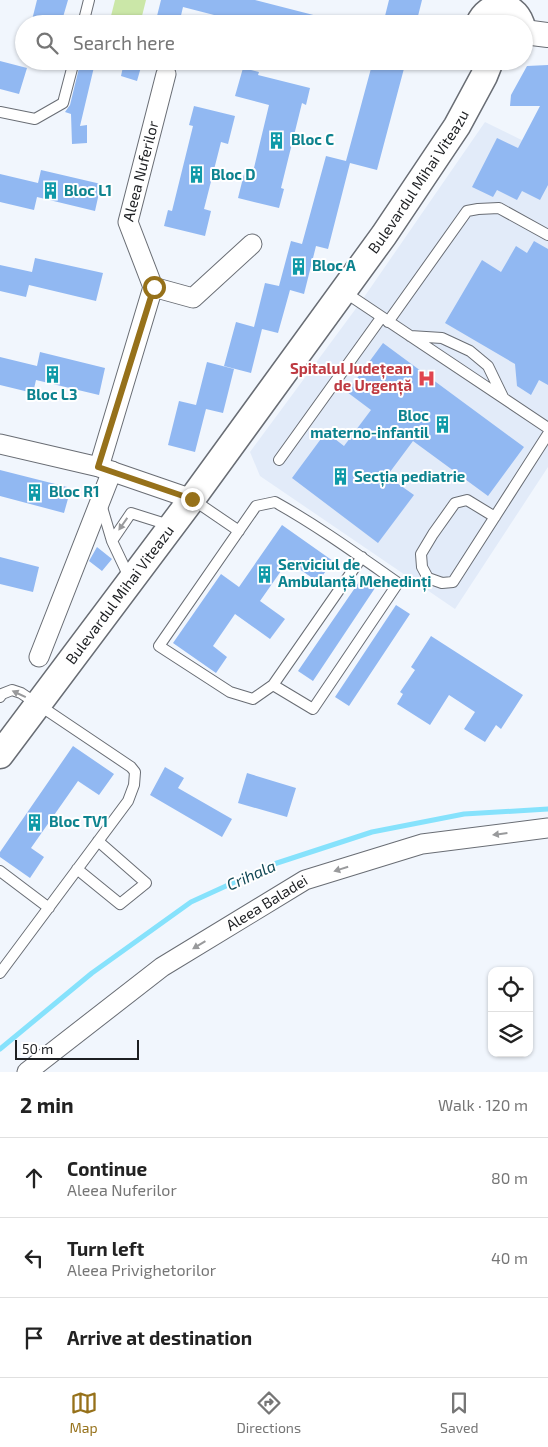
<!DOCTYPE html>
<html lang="en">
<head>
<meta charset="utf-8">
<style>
  :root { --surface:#fff; --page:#f2f2f2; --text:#222; --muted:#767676; --line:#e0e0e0; --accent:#96711a }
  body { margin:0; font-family:"Exo 2",sans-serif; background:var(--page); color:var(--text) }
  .controls { position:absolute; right:15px; bottom:15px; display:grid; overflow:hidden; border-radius:10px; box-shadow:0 1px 4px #0004 }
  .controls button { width:45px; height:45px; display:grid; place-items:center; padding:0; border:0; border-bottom:1px solid var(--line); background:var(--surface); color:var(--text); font:25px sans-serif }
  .scale { position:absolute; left:15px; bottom:12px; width:124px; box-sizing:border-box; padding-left:5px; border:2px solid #1d1f22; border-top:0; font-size:14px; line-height:18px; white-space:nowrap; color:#1d1f22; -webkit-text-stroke:4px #fff; paint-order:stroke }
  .stop { position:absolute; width:15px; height:15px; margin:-11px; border:4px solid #96711a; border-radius:50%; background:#fff }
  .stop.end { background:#96711a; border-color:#fff; box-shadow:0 1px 5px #0008 }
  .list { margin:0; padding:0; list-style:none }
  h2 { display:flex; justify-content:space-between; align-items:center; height:65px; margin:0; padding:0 20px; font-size:21px }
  h2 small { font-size:16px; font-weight:400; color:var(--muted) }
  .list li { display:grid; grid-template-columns:32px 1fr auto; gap:15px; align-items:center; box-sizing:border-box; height:80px; padding:0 20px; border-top:1px solid var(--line) }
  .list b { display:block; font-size:19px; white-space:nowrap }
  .list p { margin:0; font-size:16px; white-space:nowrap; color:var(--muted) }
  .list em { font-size:16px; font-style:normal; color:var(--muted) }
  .icon { flex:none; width:28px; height:28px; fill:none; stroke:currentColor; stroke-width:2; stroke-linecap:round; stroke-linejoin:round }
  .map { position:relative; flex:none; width:548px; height:1072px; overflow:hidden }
  .search { position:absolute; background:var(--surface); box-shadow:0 1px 4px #0004; left:15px; right:15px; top:15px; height:55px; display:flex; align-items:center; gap:12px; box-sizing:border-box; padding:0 18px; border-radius:28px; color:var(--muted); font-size:19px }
  .sheet { height:305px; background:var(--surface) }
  nav { display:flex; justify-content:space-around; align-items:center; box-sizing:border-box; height:70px; border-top:1px solid var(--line); background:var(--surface); font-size:14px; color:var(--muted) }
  nav a { display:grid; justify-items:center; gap:2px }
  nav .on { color:var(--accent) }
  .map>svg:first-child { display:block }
  .built { fill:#e2ebf9 }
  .green { fill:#cbe7a8 }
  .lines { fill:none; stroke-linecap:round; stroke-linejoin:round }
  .stream { stroke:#86e2fc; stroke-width:5 }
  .building { fill:#91b8f2 }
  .service-casing { stroke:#696d74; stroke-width:12 }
  .minor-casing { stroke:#696d74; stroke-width:21 }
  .tertiary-casing { stroke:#696d74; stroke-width:26 }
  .secondary-casing { stroke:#696d74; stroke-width:29 }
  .service { stroke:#fff; stroke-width:10 }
  .minor { stroke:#fff; stroke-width:19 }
  .tertiary { stroke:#fff; stroke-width:24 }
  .secondary { stroke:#fff; stroke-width:26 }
  .oneway { fill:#999a9c }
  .route { stroke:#96711a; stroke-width:6 }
  .labels { text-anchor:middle; stroke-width:4; stroke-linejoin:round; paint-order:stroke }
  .culture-label { font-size:15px; font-weight:bold; fill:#0d838f; stroke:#fff; text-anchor:start }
  .street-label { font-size:15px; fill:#1d1f22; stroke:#fff }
  .health-label { font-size:15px; font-weight:bold; fill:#be3a42; stroke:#fff; text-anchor:end }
  .water-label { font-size:16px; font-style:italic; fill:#124956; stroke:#fff }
</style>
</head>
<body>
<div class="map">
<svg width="548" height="1072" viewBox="0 0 548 1072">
  <rect width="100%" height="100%" fill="#f1f6fd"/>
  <path class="built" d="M 485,122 L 548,153 L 548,467 L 455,609 L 260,476 L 250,452 L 360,303 Z"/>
  <path class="green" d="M 115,0 L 146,0 L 140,24 L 109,24 Z"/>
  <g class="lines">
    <path class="stream" d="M 0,1049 L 92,973 L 191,902 L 274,864 L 372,832 L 464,814 L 548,809"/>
  </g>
  <path class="building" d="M 37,0 L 68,0 L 61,24 L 31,24 Z
    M 161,0 L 255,0 L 329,19 L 328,24 L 249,24 L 183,7 L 179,24 L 155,24 Z
    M 389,0 L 422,0 L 416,24 L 383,24 Z
    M 0,61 L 27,68 L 19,94 L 0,89 Z
    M 373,61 L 406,61 L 377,170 L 350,163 L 328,249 L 316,246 L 304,294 L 290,290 L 278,333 L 262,329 L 251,373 L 224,366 L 236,322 L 254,327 L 265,283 L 279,286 L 291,241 L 302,244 L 326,156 L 346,161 Z
    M 124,62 L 141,67 L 137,81 L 121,76 Z
    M 80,64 L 94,67 L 80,126 L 87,125 L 87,143 L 72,144 L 71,114 L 65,112 L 70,105 Z
    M 548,65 L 548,185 L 540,200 L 522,191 L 517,200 L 497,190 L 493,197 L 472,187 L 497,138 L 518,148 L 540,106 L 510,106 L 511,95 L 527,66 Z
    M 243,68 L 259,72 L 258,75 L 310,88 L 306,105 L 302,103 L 281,188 L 284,189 L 279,208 L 238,198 L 245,170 L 253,172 L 269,105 L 235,96 Z
    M 194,106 L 235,116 L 228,144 L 221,142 L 204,209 L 211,211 L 205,236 L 164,226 L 168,210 L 172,211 L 193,126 L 189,125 Z
    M 41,170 L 101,184 L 95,211 L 37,197 L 34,210 L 0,202 L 0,174 L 38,183 Z
    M 534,241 L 548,249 L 548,385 L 539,380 L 531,395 L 517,386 L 515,364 L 445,323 L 482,260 L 501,272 L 516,246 L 527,253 Z
    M 35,258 L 103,273 L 96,301 L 29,285 L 26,297 L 0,291 L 0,265 L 32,272 Z
    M 383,343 L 524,447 L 488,496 L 413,441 L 387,476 L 414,495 L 378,543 L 292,478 L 326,432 L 344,446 L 371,410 L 347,392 Z
    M 40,352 L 105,368 L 99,395 L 36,380 L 33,393 L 0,385 L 0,357 L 37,366 Z
    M 207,362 L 234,369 L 223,413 L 206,409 L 195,452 L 168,445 L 179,401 L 196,405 Z
    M 0,470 L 71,488 L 64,513 L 0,496 Z
    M 282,525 L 333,561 L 318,582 L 288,561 L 260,601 L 285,619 L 270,639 L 235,614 L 213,646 L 227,657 L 216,673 L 173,643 L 221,574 L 239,587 Z
    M 97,547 L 112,559 L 102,571 L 89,561 Z
    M 0,557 L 39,567 L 33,592 L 0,584 Z
    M 361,579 L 375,588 L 313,681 L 298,671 Z
    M 396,605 L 410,614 L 349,706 L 335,697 Z
    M 431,636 L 523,695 L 501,729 L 496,725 L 485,742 L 464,729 L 475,712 L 449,695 L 430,725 L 397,704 L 403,694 L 400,692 L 415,670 L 411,667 Z
    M 73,746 L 114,774 L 99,795 L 78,781 L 31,848 L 44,857 L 30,878 L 0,857 L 0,852 Z
    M 165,767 L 184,778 L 178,788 L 232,819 L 222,837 L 150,795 Z
    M 247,773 L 296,788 L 287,817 L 238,803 Z"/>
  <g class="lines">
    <defs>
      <path id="service" d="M 83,24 L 89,0
        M 0,112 L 35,119 L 63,103 L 74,61
        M 343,291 L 548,428
        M 388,322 L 467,211 L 478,209 L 499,208 L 548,235
        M 410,336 L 442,338 L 470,351 L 488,366 L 503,397
        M 279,460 L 381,318
        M 192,499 L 239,531
        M 101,504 L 112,541 L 130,579
        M 495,517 L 467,500 L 455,503 L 433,534 L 421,554 L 422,567 L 428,578 L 442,583 L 453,582 L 548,434
        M 112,541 L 131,513 L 169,525
        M 273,685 L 313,709 L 398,583 C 358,555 318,526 275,502 L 256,506 L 159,646 L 230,692 L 253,699 L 273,685 L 362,557
        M 0,697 L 2,694 L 12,690 L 21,693 L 131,767 L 135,772 L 134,785 L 128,801 L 0,973
        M 77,869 L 120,904 L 146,883 L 98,841
        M 0,871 L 49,908"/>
      <g id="minor">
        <path d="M 153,287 L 193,298 L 252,244"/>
        <path d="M 0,444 L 99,467 L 192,499"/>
        <path id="s1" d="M 99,467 L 153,287 L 128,222 L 166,74"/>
        <path d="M 39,657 L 112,471"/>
        <path id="s2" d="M 27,1072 L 162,967 L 305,880 L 422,844 L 548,828"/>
      </g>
      <path id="tertiary" d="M 524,32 L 548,35"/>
      <g id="secondary">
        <path d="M 479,24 C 488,3 513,1 521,24"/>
        <path id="s3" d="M 0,755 L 192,499 L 384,235 L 457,126 L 484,76 L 490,61"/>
      </g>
    </defs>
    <use href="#service" class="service-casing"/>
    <use href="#minor" class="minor-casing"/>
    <use href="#tertiary" class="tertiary-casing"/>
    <use href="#secondary" class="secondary-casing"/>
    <use href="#service" class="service"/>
    <use href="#minor" class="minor"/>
    <use href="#tertiary" class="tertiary"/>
    <use href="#secondary" class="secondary"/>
  </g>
  <defs><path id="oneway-solid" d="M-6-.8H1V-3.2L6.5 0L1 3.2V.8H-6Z" transform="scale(1.25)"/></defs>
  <g class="oneway">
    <use href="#oneway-solid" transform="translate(123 524) rotate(125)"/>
    <use href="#oneway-solid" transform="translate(19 694) rotate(-155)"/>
    <use href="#oneway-solid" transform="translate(500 834) rotate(173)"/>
    <use href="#oneway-solid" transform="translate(341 869) rotate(163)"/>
    <use href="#oneway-solid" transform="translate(199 945) rotate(149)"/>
  </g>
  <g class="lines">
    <path class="route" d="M 154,287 L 98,467 L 192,499"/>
  </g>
  <defs>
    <symbol id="building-bare" viewBox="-9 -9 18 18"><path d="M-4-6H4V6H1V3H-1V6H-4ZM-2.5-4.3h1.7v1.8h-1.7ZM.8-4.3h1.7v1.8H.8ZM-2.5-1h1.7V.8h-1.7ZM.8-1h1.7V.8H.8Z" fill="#0f9aa8" stroke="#fff" stroke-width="2.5" paint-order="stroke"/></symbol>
    <symbol id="hospital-bare" viewBox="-9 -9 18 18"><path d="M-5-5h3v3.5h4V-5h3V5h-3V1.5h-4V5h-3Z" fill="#e0444e" stroke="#fff" stroke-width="2.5" paint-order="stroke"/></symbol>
  </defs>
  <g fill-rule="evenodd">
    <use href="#building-bare" x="264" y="128" width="25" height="25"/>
    <use href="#building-bare" x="184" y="162" width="25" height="25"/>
    <use href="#building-bare" x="38" y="178" width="25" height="25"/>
    <use href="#building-bare" x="286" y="254" width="25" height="25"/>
    <use href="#building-bare" x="40" y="362" width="25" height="25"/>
    <use href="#hospital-bare" x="414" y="366" width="25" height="25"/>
    <use href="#building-bare" x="430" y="412" width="25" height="25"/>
    <use href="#building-bare" x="328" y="464" width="25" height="25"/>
    <use href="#building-bare" x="22" y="480" width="25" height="25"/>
    <use href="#building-bare" x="252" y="562" width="25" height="25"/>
    <use href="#building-bare" x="22" y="810" width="25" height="25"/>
  </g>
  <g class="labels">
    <g class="culture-label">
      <text x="291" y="145">Bloc C</text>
      <text x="211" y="180">Bloc D</text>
      <text x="64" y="196">Bloc L1</text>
      <text x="312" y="271">Bloc A</text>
      <text x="52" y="400" text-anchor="middle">Bloc L3</text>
      <text x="429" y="421" text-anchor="end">Bloc<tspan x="429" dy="17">materno-infantil</tspan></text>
      <text x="354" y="482">Secția pediatrie</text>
      <text x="49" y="497">Bloc R1</text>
      <text x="278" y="570">Serviciul de<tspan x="278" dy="17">Ambulanță Mehedinți</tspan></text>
      <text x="49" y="827">Bloc TV1</text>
    </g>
    <g class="street-label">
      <text dy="5" stroke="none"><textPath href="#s1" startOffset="310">Aleea Nuferilor</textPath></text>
      <text dy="5" stroke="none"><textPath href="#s3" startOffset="710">Bulevardul Mihai Viteazu</textPath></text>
      <text dy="5" stroke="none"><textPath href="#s3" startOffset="200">Bulevardul Mihai Viteazu</textPath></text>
      <text dy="5" stroke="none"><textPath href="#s2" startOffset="294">Aleea Baladei</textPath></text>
    </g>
    <g class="health-label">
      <text x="412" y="374">Spitalul Județean<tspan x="412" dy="17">de Urgență</tspan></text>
    </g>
    <g class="water-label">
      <text transform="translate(251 875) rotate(-24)" y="6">Crihala</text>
    </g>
  </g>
</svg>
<div class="controls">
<button><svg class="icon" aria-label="locate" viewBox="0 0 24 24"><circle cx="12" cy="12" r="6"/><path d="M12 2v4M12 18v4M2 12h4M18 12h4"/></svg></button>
<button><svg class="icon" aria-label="layers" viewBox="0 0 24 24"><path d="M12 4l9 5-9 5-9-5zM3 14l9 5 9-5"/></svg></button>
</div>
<div class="scale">50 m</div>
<div class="stop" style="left:154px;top:287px"></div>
<div class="stop end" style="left:192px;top:499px"></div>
<div class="search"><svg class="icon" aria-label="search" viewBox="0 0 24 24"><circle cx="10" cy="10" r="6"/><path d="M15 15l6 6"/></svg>Search here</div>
</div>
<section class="sheet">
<h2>2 min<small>Walk · 120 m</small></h2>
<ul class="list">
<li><svg class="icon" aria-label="ahead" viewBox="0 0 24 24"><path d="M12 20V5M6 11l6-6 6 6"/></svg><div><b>Continue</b><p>Aleea Nuferilor</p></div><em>80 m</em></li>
<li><svg class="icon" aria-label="left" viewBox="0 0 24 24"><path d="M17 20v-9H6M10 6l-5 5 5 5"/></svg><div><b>Turn left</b><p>Aleea Privighetorilor</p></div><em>40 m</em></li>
<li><svg class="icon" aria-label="arrive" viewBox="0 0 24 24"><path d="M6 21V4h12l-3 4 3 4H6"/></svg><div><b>Arrive at destination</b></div></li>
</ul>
</section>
<nav>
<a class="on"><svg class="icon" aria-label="map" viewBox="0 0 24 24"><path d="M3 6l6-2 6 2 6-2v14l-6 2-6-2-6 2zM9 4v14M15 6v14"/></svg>Map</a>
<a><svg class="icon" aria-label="directions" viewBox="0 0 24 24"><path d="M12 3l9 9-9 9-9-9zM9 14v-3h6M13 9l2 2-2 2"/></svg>Directions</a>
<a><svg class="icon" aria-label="saved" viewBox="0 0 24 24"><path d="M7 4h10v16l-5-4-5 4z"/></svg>Saved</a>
</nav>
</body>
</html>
